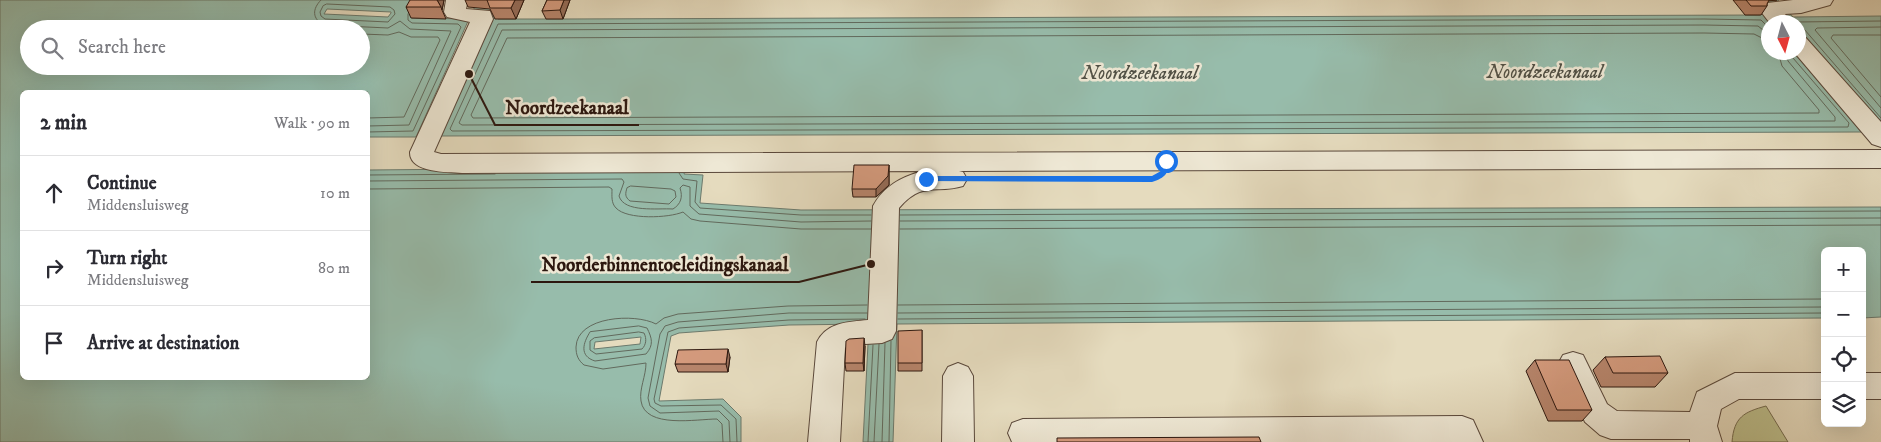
<!DOCTYPE html>
<html lang="en">
<head>
<meta charset="utf-8">
<style>
  :root { --surface:#fff; --page:#f7f7f7; --text:#2b2b33; --muted:#7c7c81; --line:#e1e1e2 }
  body { margin:0; font-family:"IM FELL DW Pica",serif; background:var(--page); color:var(--text) }
  .controls { position:absolute; right:15px; bottom:15px; display:grid; overflow:hidden; border-radius:8px; box-shadow:0 5px 20px #0002 }
  .controls button { width:45px; height:45px; display:grid; place-items:center; padding:0; border:0; border-bottom:1px solid var(--line); background:var(--surface); color:var(--text); font:25px sans-serif }
  .compass { position:absolute; left:1761px; top:15px; width:45px; height:45px; border-radius:50%; background:var(--surface); box-shadow:0 5px 20px #0002; rotate:174deg }
  .stop { position:absolute; width:15px; height:15px; margin:-11px; border:4px solid #1a73e8; border-radius:50%; background:#fff }
  .stop.end { background:#1a73e8; border-color:#fff; box-shadow:0 1px 5px #0008 }
  .list { margin:0; padding:0; list-style:none }
  h2 { display:flex; justify-content:space-between; align-items:center; height:65px; margin:0; padding:0 20px; font-size:21px }
  h2 small { font-size:16px; font-weight:400; color:var(--muted) }
  .list li { display:grid; grid-template-columns:32px 1fr auto; gap:15px; align-items:center; box-sizing:border-box; height:75px; padding:0 20px; border-top:1px solid var(--line) }
  .list b { display:block; font-size:19px; white-space:nowrap }
  .list p { margin:0; font-size:16px; white-space:nowrap; color:var(--muted) }
  .list em { font-size:16px; font-style:normal; color:var(--muted) }
  .icon { flex:none; width:28px; height:28px; fill:none; stroke:currentColor; stroke-width:2; stroke-linecap:round; stroke-linejoin:round }
  .map { position:relative; flex:none; width:1881px; height:442px; overflow:hidden }
  .search { position:absolute; background:var(--surface); box-shadow:0 5px 20px #0002; left:20px; top:20px; width:350px; height:55px; display:flex; align-items:center; gap:12px; box-sizing:border-box; padding:0 18px; border-radius:28px; color:var(--muted); font-size:19px }
  .panel { position:absolute; background:var(--surface); box-shadow:0 5px 20px #0002; left:20px; top:90px; width:350px; height:290px; border-radius:8px }
  .map>svg:first-child { display:block }
  .green { fill:#bcbe8c; stroke:#746a4e }
  .water { fill:#97bcab; stroke:#6c7a6d; fill-rule:evenodd }
  .lines { fill:none; stroke-linecap:round; stroke-linejoin:round }
  .shore { stroke:#626a5d; stroke-width:1 }
  .minor-casing { stroke:#5a483b; stroke-width:2 }
  .minor { fill:#eee8d5; fill-rule:evenodd }
  .wall { fill:#b7856c; stroke:#2c170f }
  .shaded-wall { fill:#956c58; stroke:#2c170f }
  .building { fill:#d59b7e; stroke:#2c170f }
  .route { fill:#1a73e8 }
  .labels { text-anchor:middle; stroke-width:5; stroke-linejoin:round; paint-order:stroke }
  .water-label { font-size:19px; font-style:italic; fill:#515146; stroke:#eee8d5 }
  .leader { fill:none; stroke:#2c170f; stroke-width:2 }
  .callout-dot { fill:#2c170f; stroke:#eee8d5; stroke-width:2 }
  .callout-label { font-size:19px; text-anchor:middle; font-weight:bold; fill:#2c170f; stroke:#eee8d5; stroke-width:5; stroke-linejoin:round; paint-order:stroke }
</style>
</head>
<body>
<div class="map">
<svg width="1881" height="442" viewBox="0 0 1881 442">
  <rect width="100%" height="100%" fill="#e5dbbe"/>
  <filter id="stains"><feTurbulence type="fractalNoise" baseFrequency=".004" numOctaves="4"/><feColorMatrix values="0 0 0 0 .2 0 0 0 0 .09 0 0 0 0 .02 0 0 0 .5 -.17"/></filter>
  <radialGradient id="worn" r=".72"><stop offset=".6" stop-color="#630" stop-opacity="0"/><stop offset="1" stop-color="#630" stop-opacity=".3"/></radialGradient>
  <path class="green" d="M 1766,406 L 1788,442 L 1732,442 C 1734,417 1744,412 1766,406 Z"/>
  <path class="water" d="M 0,0 L 421,0 L 412,18 L 469,19 L 478,0 L 506,0 L 498,19 L 563,19 L 1760,15 L 1748,0 L 1778,0 L 1793,17 L 1881,16 L 1881,126 L 1799,30 L 1798,22 L 1792,22 L 1787,17 L 1764,15 L 1770,22 L 1768,22 L 1768,52 L 1795,53 L 1862,132 L 440,136 L 493,19 L 469,19 L 416,137 L 368,137 L 368,92 L 22,92 L 22,378 L 368,378 L 368,170 L 686,167 L 684,174 L 703,175 L 700,203 L 801,210 L 1881,207 L 1881,317 L 1862,318 L 1862,251 L 1825,251 L 1825,318 L 897,324 L 893,442 L 863,442 L 869,324 L 789,325 L 679,333 L 671,336 L 659,401 L 723,399 L 741,417 L 741,442 L 0,442 ZM 327,9 L 391,12 L 391,13 L 388,17 L 324,14 ZM 29,29 L 361,29 L 361,66 L 29,66 ZM 641,337 L 640,344 L 594,349 L 595,342 Z"/>
  <g class="lines">
    <path class="shore" d="M 321,0 C 312,9 312,19 324,25 L 388,28 L 400,21 L 410,29 L 451,31 L 409,125 L 368,126
      M 327,4 L 390,7 L 394,10 L 395,14 L 388,22 L 325,19 L 321,16 L 320,12 L 323,6 Z
      M 1796,22 L 1881,21
      M 1768,27 L 1761,20 L 1704,19 L 498,24 L 450,129 L 452,131 L 1848,127 L 1849,123 L 1793,58 L 1792,52
      M 1798,27 L 1804,29 L 1881,118
      M 1881,27 L 1817,28 L 1815,30 L 1881,108
      M 361,34 L 388,35 L 399,32 L 411,37 L 438,37 L 440,40 L 404,117 L 368,118
      M 1768,34 L 1758,26 L 1704,25 L 502,30 L 459,123 L 462,125 L 1835,121 L 1835,117 L 1788,61 L 1786,52
      M 1881,35 L 1833,35 L 1831,38 L 1881,97
      M 1768,41 L 1754,34 L 1704,33 L 507,38 L 471,115 L 473,118 L 1819,113 L 1819,110 L 1782,66 L 1778,52
      M 368,132 L 413,131 L 461,27 L 458,24 L 412,23 L 408,20 L 408,14
      M 679,173 L 683,179 L 697,181 L 695,202 L 700,208 L 801,215 L 871,215
      M 368,175 L 495,174
      M 368,181 L 622,179 L 624,182 L 619,196 C 624,213 658,208 673,209 C 681,204 683,197 680,188 L 683,185 L 690,187 L 690,206 L 699,214 L 801,222 L 871,221
      M 631,186 L 671,189 L 675,191 L 676,197 L 669,204 L 630,201 C 625,197 625,194 627,188 Z
      M 368,189 L 609,187 L 612,189 C 612,196 611,203 616,208 C 627,220 669,218 683,212 L 691,219 L 700,221 L 801,229 L 871,229
      M 900,215 L 1881,211
      M 900,221 L 1881,218
      M 900,229 L 1881,225
      M 898,305 L 1825,299
      M 898,313 L 1825,307
      M 898,319 L 1825,313
      M 639,326 L 647,328 C 652,338 654,345 646,354 L 595,361 C 579,356 583,343 590,332 Z
      M 639,332 L 644,333 C 647,339 646,345 642,349 L 596,354 L 590,350 L 590,341 L 594,338 Z
      M 723,442 L 722,424 L 717,419 C 697,419 645,429 641,401 C 639,389 646,376 646,363 L 603,369 L 584,365 C 578,360 576,355 576,347 C 577,316 635,313 656,324 L 664,318 L 678,314 L 788,306 L 867,305
      M 730,442 L 729,421 L 719,411 L 660,413 L 650,406 L 648,398 L 660,334 L 665,326 L 678,322 L 789,313 L 867,313
      M 737,442 L 736,419 L 721,405 L 661,406 L 655,403 L 654,399 L 668,332 L 679,328 L 789,320 L 865,319
      M 868,442 L 873,345
      M 874,442 L 879,344
      M 882,442 L 885,343
      M 889,442 L 891,341"/>
    <defs>
      <path id="minor" d="M 446,0 L 468,0 L 466,9 L 490,11 L 493,19 L 434,152 L 441,154 L 1881,150 L 1881,168 L 959,171 L 963,172 L 967,179 L 963,186 C 935,194 922,181 899,208 L 896,331 L 892,339 L 882,343 L 849,345 L 845,348 L 840,442 L 808,442 L 817,342 C 827,322 848,322 868,320 L 873,206 C 884,186 901,177 923,171 L 462,173 C 447,172 409,173 410,152 L 470,22 L 447,17 L 444,12 Z
        M 1793,0 L 1833,0 L 1830,5 L 1801,13 L 1785,14 L 1791,22 L 1769,22 L 1762,13 L 1767,3 Z
        M 1798,36 L 1806,38 L 1881,122 L 1881,147 L 1872,144 L 1794,52 L 1798,52 Z
        M 1573,352 L 1583,355 L 1607,404 L 1617,411 L 1690,412 L 1697,392 L 1735,373 L 1825,373 L 1825,399 L 1739,399 L 1721,409 L 1717,426 L 1722,442 L 1690,442 L 1690,439 L 1611,439 L 1600,435 L 1585,422 L 1558,364 L 1563,355 Z
        M 958,363 L 968,367 L 973,376 L 974,442 L 942,442 L 943,376 L 948,367 Z
        M 1862,373 L 1881,373 L 1881,399 L 1862,399 Z
        M 1462,416 L 1473,420 L 1483,442 L 1012,442 L 1008,433 L 1012,423 L 1023,419 Z"/>
    </defs>
    <use href="#minor" class="minor-casing"/>
    <use href="#minor" class="minor"/>
  </g>
  <path class="wall" d="M 444,0 L 442,10 L 446,19 L 411,18 L 406,7 Z
    M 465,0 L 524,0 L 516,19 L 495,19 L 490,9 L 468,7 Z
    M 547,0 L 570,0 L 563,19 L 546,19 L 542,11 Z
    M 1733,0 L 1777,0 L 1768,1 L 1767,4 L 1767,6 L 1761,15 L 1745,15 Z
    M 889,165 L 889,185 L 876,197 L 853,197 L 852,189 Z
    M 922,330 L 922,371 L 898,371 L 898,363 Z
    M 865,346 L 864,371 L 846,371 L 845,363 Z
    M 730,357 L 728,372 L 678,372 L 675,364 Z
    M 1605,357 L 1668,373 L 1655,387 L 1601,387 L 1593,370 Z
    M 1535,360 L 1592,410 L 1582,421 L 1548,421 L 1526,371 Z"/>
  <path class="shaded-wall" d="M 437,0 L 444,0 L 442,10 L 441,7 Z
    M 515,0 L 524,0 L 516,19 L 511,8 Z
    M 564,0 L 570,0 L 563,19 L 560,10 Z
    M 889,165 L 889,185 L 876,197 L 876,189 Z
    M 864,338 L 865,346 L 864,371 L 863,363 Z
    M 728,349 L 730,357 L 728,372 L 726,364 Z"/>
  <path class="building" d="M 410,0 L 437,0 L 441,7 L 406,7 Z
    M 487,0 L 515,0 L 511,8 L 490,8 Z
    M 547,0 L 564,0 L 560,10 L 542,11 Z
    M 1746,0 L 1769,0 L 1767,4 L 1767,6 L 1751,6 Z
    M 854,165 L 889,165 L 888,176 L 876,189 L 852,189 Z
    M 922,330 L 922,363 L 898,363 L 898,331 Z
    M 864,338 L 863,363 L 845,363 L 846,341 L 849,339 Z
    M 728,349 L 726,364 L 675,364 L 678,350 Z
    M 1660,356 L 1668,373 L 1613,373 L 1605,357 Z
    M 1535,360 L 1569,360 L 1592,410 L 1557,410 Z
    M 1259,437 L 1261,442 L 1057,442 L 1057,438 Z"/>
  <path class="route" d="M 1166,158 L 1170,161 C 1168,174 1165,178 1152,182 L 926,181 L 922,179 L 926,176 L 1152,176 L 1161,171 L 1162,161 Z"/>
  <g class="labels">
    <g class="water-label">
      <text x="1545" y="78">Noordzeekanaal</text>
      <text x="1140" y="79">Noordzeekanaal</text>
    </g>
  </g>
  <path class="leader" d="M469 74L495 125H639M871 264L799 282H531"/>
  <g class="callout-dot">
    <circle cx="469" cy="74" r="5"/>
    <circle cx="871" cy="264" r="5"/>
  </g>
  <g class="callout-label">
    <text x="567" y="114">Noordzeekanaal</text>
    <text x="665" y="271">Noorderbinnentoeleidingskanaal</text>
  </g>
  <rect width="100%" height="100%" filter="url(#stains)"/>
  <rect width="100%" height="100%" fill="url(#worn)"/>
</svg>
<div class="controls">
<button>+</button>
<button>−</button>
<button><svg class="icon" aria-label="locate" viewBox="0 0 24 24"><circle cx="12" cy="12" r="6"/><path d="M12 2v4M12 18v4M2 12h4M18 12h4"/></svg></button>
<button><svg class="icon" aria-label="layers" viewBox="0 0 24 24"><path d="M12 4l9 5-9 5-9-5zM3 14l9 5 9-5"/></svg></button>
</div>
<svg class="compass" viewBox="-18 -18 36 36"><path d="M0-13l5 13h-10z" fill="#e53935"/><path d="M0 13l5-13h-10z" fill="#7c7c81"/></svg>
<div class="stop" style="left:1166px;top:161px"></div>
<div class="stop end" style="left:926px;top:179px"></div>
<div class="search"><svg class="icon" aria-label="search" viewBox="0 0 24 24"><circle cx="10" cy="10" r="6"/><path d="M15 15l6 6"/></svg>Search here</div>
<section class="panel">
<h2>2 min<small>Walk · 90 m</small></h2>
<ul class="list">
<li><svg class="icon" aria-label="ahead" viewBox="0 0 24 24"><path d="M12 20V5M6 11l6-6 6 6"/></svg><div><b>Continue</b><p>Middensluisweg</p></div><em>10 m</em></li>
<li><svg class="icon" aria-label="right" viewBox="0 0 24 24"><path d="M7 20v-9h11M14 6l5 5-5 5"/></svg><div><b>Turn right</b><p>Middensluisweg</p></div><em>80 m</em></li>
<li><svg class="icon" aria-label="arrive" viewBox="0 0 24 24"><path d="M6 21V4h12l-3 4 3 4H6"/></svg><div><b>Arrive at destination</b></div></li>
</ul>
</section>
</div>
</body>
</html>
